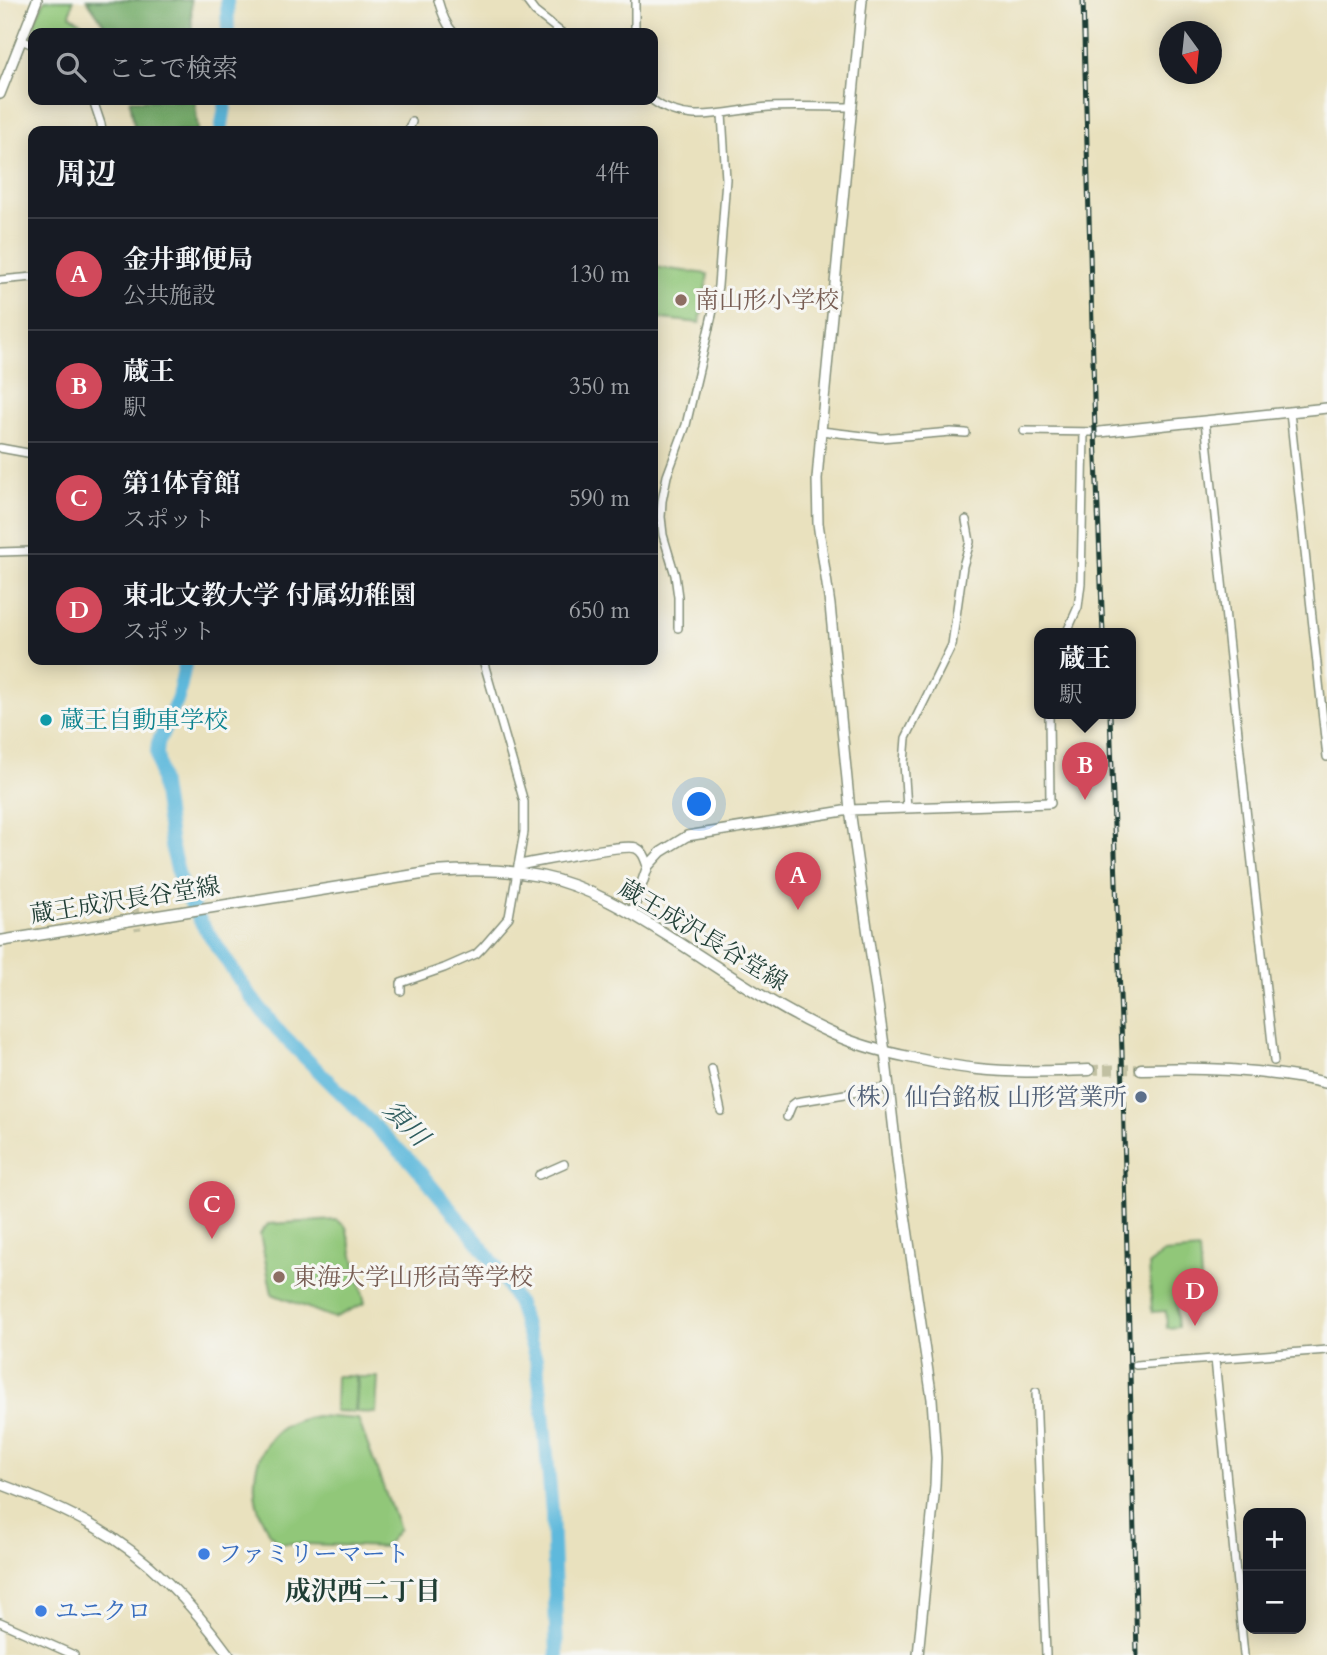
<!DOCTYPE html>
<html lang="ja">
<head>
<meta charset="utf-8">
<style>
  :root { --surface:#171b24; --page:#20242c; --text:#f1f3f6; --muted:#9ea1a6; --line:#363941; --accent:#d1495b }
  body { margin:0; font-family:Cardo,"Noto Serif JP",serif; background:var(--page); color:var(--text) }
  .controls { position:absolute; right:21px; bottom:21px; display:grid; overflow:hidden; border-radius:14px; box-shadow:0 4px 18px #0003 }
  .controls button { width:63px; height:63px; display:grid; place-items:center; padding:0; border:0; border-bottom:2px solid var(--line); background:var(--surface); color:var(--text); font:35px sans-serif }
  .compass { position:absolute; left:1159px; top:21px; width:63px; height:63px; border-radius:50%; background:var(--surface); box-shadow:0 4px 18px #0003; rotate:165deg }
  .you { position:absolute; left:700px; top:805px; width:24px; height:24px; margin:-18px; border:5px solid #fff; border-radius:50%; background:#1a73e8; box-shadow:0 0 0 10px #1a73e833 }
  .badge { display:grid; place-items:center; width:46px; height:46px; border-radius:50%; background:var(--accent); color:#fff; font-size:23px; font-weight:700 }
  .pin { position:absolute; translate:-50% -58px; filter:drop-shadow(0 2px 4px #0008) }
  .pin::after { content:''; position:absolute; top:37px; width:24px; height:21px; background:inherit; clip-path:polygon(0 0,100% 0,50% 100%) }
  .popup { position:absolute; left:1034px; top:628px; width:102px; height:91px; box-sizing:border-box; display:grid; place-content:center; border-radius:14px; background:var(--surface); filter:drop-shadow(0 2px 5px #0005); font-size:23px; white-space:nowrap; color:var(--muted) }
  .popup b { font-size:26px; color:var(--text) }
  .popup::after { content:''; position:absolute; left:50%; top:100%; margin-left:-14px; border:14px solid transparent; border-top-color:var(--surface) }
  .list { margin:0; padding:0; list-style:none }
  h2 { display:flex; justify-content:space-between; align-items:center; height:91px; margin:0; padding:0 28px; font-size:30px }
  h2 small { font-size:23px; font-weight:400; color:var(--muted) }
  .list li { display:grid; grid-template-columns:46px 1fr auto; gap:21px; align-items:center; box-sizing:border-box; height:112px; padding:0 28px; border-top:2px solid var(--line) }
  .list b { display:block; font-size:26px; white-space:nowrap }
  .list p { margin:0; font-size:23px; white-space:nowrap; color:var(--muted) }
  .list em { font-size:23px; font-style:normal; color:var(--muted) }
  .icon { flex:none; width:38px; height:38px; fill:none; stroke:currentColor; stroke-width:2; stroke-linecap:round; stroke-linejoin:round }
  .map { position:relative; flex:none; width:1327px; height:1655px; overflow:hidden }
  .search { position:absolute; background:var(--surface); box-shadow:0 4px 18px #0003; left:28px; top:28px; width:630px; height:77px; display:flex; align-items:center; gap:18px; box-sizing:border-box; padding:0 24px; border-radius:14px; color:var(--muted); font-size:26px }
  .panel { position:absolute; background:var(--surface); box-shadow:0 4px 18px #0003; left:28px; top:126px; width:630px; height:539px; border-radius:14px }
  .map>svg:first-child { display:block }
  .green { fill:#91c779; stroke:#588256; stroke-width:2 }
  .forest { fill:#74ac69; stroke:#4a744e; stroke-width:2 }
  .lines { fill:none; stroke-linecap:round; stroke-linejoin:round }
  .river { stroke:#5fb9dc; stroke-width:14 }
  .minor-tunnel { stroke:#c1c0a2; stroke-width:7; stroke-dasharray:7 3.5; stroke-linecap:butt }
  .secondary-tunnel { stroke:#c1c0a2; stroke-width:10; stroke-dasharray:10 5; stroke-linecap:butt }
  .minor-casing { stroke:#848f79; stroke-width:10 }
  .tertiary-casing { stroke:#848f79; stroke-width:12 }
  .secondary-casing { stroke:#848f79; stroke-width:13 }
  .minor { stroke:#fff; stroke-width:7 }
  .tertiary { stroke:#fff; stroke-width:9 }
  .secondary { stroke:#fff; stroke-width:10 }
  .rail-casing { stroke:#1f3d34; stroke-width:5 }
  .rail { stroke:#f6f6f2; stroke-width:2.5; stroke-dasharray:8; stroke-linecap:butt }
  .education-dot { fill:#8d6e63; stroke:#f6f6f2; stroke-width:2.5 }
  .culture-dot { fill:#0f9aa8; stroke:#f6f6f2; stroke-width:2.5 }
  .service-dot { fill:#5c6f8a; stroke:#f6f6f2; stroke-width:2.5 }
  .shop-dot { fill:#3f7fe0; stroke:#f6f6f2; stroke-width:2.5 }
  .labels { text-anchor:middle; stroke-width:6; stroke-linejoin:round; paint-order:stroke }
  .education-label { font-size:24px; fill:#785e54; stroke:#f6f6f2; text-anchor:start }
  .culture-label { font-size:24px; fill:#0d838f; stroke:#f6f6f2; text-anchor:start }
  .street-label { font-size:24px; fill:#1f3d34; stroke:#f6f6f2 }
  .service-label { font-size:24px; fill:#4e5e75; stroke:#f6f6f2; text-anchor:end }
  .shop-label { font-size:24px; fill:#366cbe; stroke:#f6f6f2; text-anchor:start }
  .water-label { font-size:26px; font-style:italic; fill:#2f5c5e; stroke:#f6f6f2 }
  .neighbourhood-label { font-size:26px; font-weight:bold; fill:#1f3d34; stroke:#f6f6f2 }
</style>
</head>
<body>
<div class="map">
<svg width="1327" height="1655" viewBox="0 0 1327 1655">
  <rect width="100%" height="100%" fill="#f6f6f2"/>
  <filter id="ink" filterUnits="userSpaceOnUse"><feTurbulence type="fractalNoise" baseFrequency=".0143" numOctaves="2"/><feDisplacementMap in="SourceGraphic" scale="14" xChannelSelector="R" yChannelSelector="G"/><feConvolveMatrix kernelMatrix="1 2 1 2 8 2 1 2 1" color-interpolation-filters="sRGB"/></filter>
  <filter id="wash" filterUnits="userSpaceOnUse"><feTurbulence type="fractalNoise" baseFrequency=".00686" numOctaves="4" result="noise"/><feDisplacementMap in="SourceGraphic" scale="28" xChannelSelector="R" yChannelSelector="G"/><feGaussianBlur stdDeviation="1.57" result="paint"/><feColorMatrix in="noise" values="0 0 0 0 0 0 0 0 0 0 0 0 0 0 0 0 0 1.4 0 .05"/><feComposite in="paint" operator="in"/></filter>
  <g filter="url(#wash)">
    <rect width="100%" height="100%" fill="#e9e1be"/>
    <path class="green" d="M 45,0 L 73,0 L 70,15 L 89,28 L 91,33 L 39,33 L 34,22 Z
      M 653,267 L 708,274 L 700,323 L 653,318 Z
      M 337,1220 L 346,1227 L 365,1303 L 334,1318 L 272,1294 L 260,1234 L 268,1224 Z
      M 1199,1250 L 1202,1294 L 1176,1295 L 1178,1327 L 1167,1328 L 1166,1311 L 1152,1312 L 1149,1264 L 1164,1253 Z
      M 336,1376 L 356,1376 L 355,1412 L 335,1411 Z
      M 358,1377 L 378,1377 L 376,1413 L 356,1412 Z
      M 316,1416 L 358,1419 L 399,1529 L 384,1547 L 278,1543 C 250,1514 245,1463 276,1433 C 286,1423 302,1419 316,1416 Z"/>
    <path class="forest" d="M 87,0 L 191,0 L 192,33 L 110,33 Z
      M 130,100 L 195,100 L 198,131 L 135,131 Z"/>
    <g class="lines">
      <path class="river" d="M 227,0 L 228,33
        M 221,131 L 226,100
        M 186,660 L 178,698 L 158,743 L 157,753 L 171,845 L 182,888 L 202,924 L 251,997 L 282,1035 L 413,1164 L 477,1241 L 498,1269 L 518,1304 L 536,1359 L 542,1401 L 552,1512 L 557,1655"/>
    </g>
  </g>
  <g filter="url(#ink)">
    <g class="lines">
      <path class="minor-tunnel" d="M 135,907 L 138,930"/>
      <path class="secondary-tunnel" d="M 1089,1070 L 1141,1069"/>
      <defs>
        <path id="minor" d="M 438,0 C 441,11 446,25 454,33
          M 526,0 L 535,12 L 562,33
          M 635,0 L 635,33
          M 21,40 L 33,45
          M 93,100 L 101,124 L 102,131
          M 652,100 C 688,127 728,110 769,107 C 796,106 824,107 851,107
          M 408,131 L 412,122
          M 0,280 L 33,277
          M 1290,412 L 1327,757
          M 1205,421 L 1247,818 L 1274,1061
          M 821,431 L 881,438 L 951,432 L 966,433
          M 1024,431 L 1100,432
          M 0,448 L 33,454
          M 0,552 L 33,551
          M 678,628 L 678,597 L 675,575 L 663,535 L 661,517 L 662,501 L 667,476 L 686,425 L 712,315 L 718,286 L 726,179 L 722,114
          M 1066,634 L 1078,607 L 1081,583 L 1084,433
          M 1049,714 L 1050,803
          M 907,808 L 904,763 L 906,738 L 952,645 L 963,566 L 970,542 L 966,520
          M 401,991 L 401,983 L 444,968 L 476,954 L 483,947 L 509,917 L 524,832 L 524,802 L 483,660
          M 712,1069 L 721,1111
          M 787,1117 L 792,1105 L 796,1102 L 888,1087
          M 539,1175 L 564,1164
          M 1215,1359 L 1244,1655
          M 1136,1365 L 1327,1350
          M 1036,1392 L 1046,1655
          M 0,1622 L 74,1655"/>
        <path id="tertiary" d="M 862,0 L 821,431 L 817,479 L 818,523 L 830,605 L 850,810 L 885,1052 L 898,1167 L 932,1399 L 936,1458 L 935,1486 L 918,1655
          M 0,94 L 37,0
          M 1100,432 L 1327,408
          M 519,865 C 539,862 623,843 636,848 C 644,852 645,858 648,866
          M 632,912 L 648,866 L 661,852 L 687,836 L 850,810 L 1050,803
          M 0,1484 C 32,1496 64,1509 93,1526 C 149,1557 192,1604 229,1655"/>
        <path id="secondary" d="M 0,941 L 434,872 C 469,869 505,869 540,876 C 590,886 635,915 678,942 C 729,975 778,1009 833,1034 C 857,1045 884,1052 909,1057 C 932,1062 955,1067 978,1069 C 1015,1073 1052,1071 1089,1070
          M 1141,1069 C 1203,1067 1266,1069 1327,1083"/>
      </defs>
      <use href="#minor" class="minor-casing"/>
      <use href="#tertiary" class="tertiary-casing"/>
      <use href="#secondary" class="secondary-casing"/>
      <use href="#minor" class="minor"/>
      <use href="#tertiary" class="tertiary"/>
      <use href="#secondary" class="secondary"/>
      <defs>
        <path id="rail" d="M 1083,0 L 1095,433 L 1103,634
          M 1110,714 L 1122,1051 L 1137,1655"/>
      </defs>
      <use href="#rail" class="rail-casing"/>
      <use href="#rail" class="rail"/>
    </g>
  </g>
  <g class="education-dot">
    <circle cx="681" cy="300" r="7"/>
    <circle cx="279" cy="1277" r="7"/>
  </g>
  <circle class="culture-dot" cx="46" cy="720" r="7"/>
  <circle class="service-dot" cx="1141" cy="1097" r="7"/>
  <g class="shop-dot">
    <circle cx="204" cy="1554" r="7"/>
    <circle cx="41" cy="1611" r="7"/>
  </g>
  <g class="labels">
    <g class="education-label">
      <text x="695" y="308">南山形小学校</text>
      <text x="293" y="1285">東海大学山形高等学校</text>
    </g>
    <g class="culture-label">
      <text x="60" y="728">蔵王自動車学校</text>
    </g>
    <g class="street-label">
      <text transform="translate(125 900) rotate(-9)" y="8">蔵王成沢長谷堂線</text>
      <text transform="translate(703 935) rotate(31)" y="8">蔵王成沢長谷堂線</text>
    </g>
    <g class="service-label">
      <text x="1127" y="1105">（株）仙台銘板 山形営業所</text>
    </g>
    <g class="shop-label">
      <text x="218" y="1562">ファミリーマート</text>
      <text x="55" y="1619">ユニクロ</text>
    </g>
    <g class="water-label">
      <text transform="translate(406 1123) rotate(45)" y="9">須川</text>
    </g>
    <g class="neighbourhood-label">
      <text x="363" y="1600">成沢西二丁目</text>
    </g>
  </g>
</svg>
<div class="controls">
<button>+</button>
<button>−</button>
</div>
<svg class="compass" viewBox="-18 -18 36 36"><path d="M0-13l5 13h-10z" fill="#e53935"/><path d="M0 13l5-13h-10z" fill="#9ea1a6"/></svg>
<div class="you"></div>
<div class="pin badge" style="left:798px;top:910px">A</div>
<div class="pin badge" style="left:1085px;top:800px">B</div>
<div class="popup"><b>蔵王</b>駅</div>
<div class="pin badge" style="left:212px;top:1239px">C</div>
<div class="pin badge" style="left:1195px;top:1326px">D</div>
<div class="search"><svg class="icon" aria-label="search" viewBox="0 0 24 24"><circle cx="10" cy="10" r="6"/><path d="M15 15l6 6"/></svg>ここで検索</div>
<section class="panel">
<h2>周辺<small>4件</small></h2>
<ul class="list">
<li><span class="badge">A</span><div><b>金井郵便局</b><p>公共施設</p></div><em>130 m</em></li>
<li><span class="badge">B</span><div><b>蔵王</b><p>駅</p></div><em>350 m</em></li>
<li><span class="badge">C</span><div><b>第1体育館</b><p>スポット</p></div><em>590 m</em></li>
<li><span class="badge">D</span><div><b>東北文教大学 付属幼稚園</b><p>スポット</p></div><em>650 m</em></li>
</ul>
</section>
</div>
</body>
</html>
